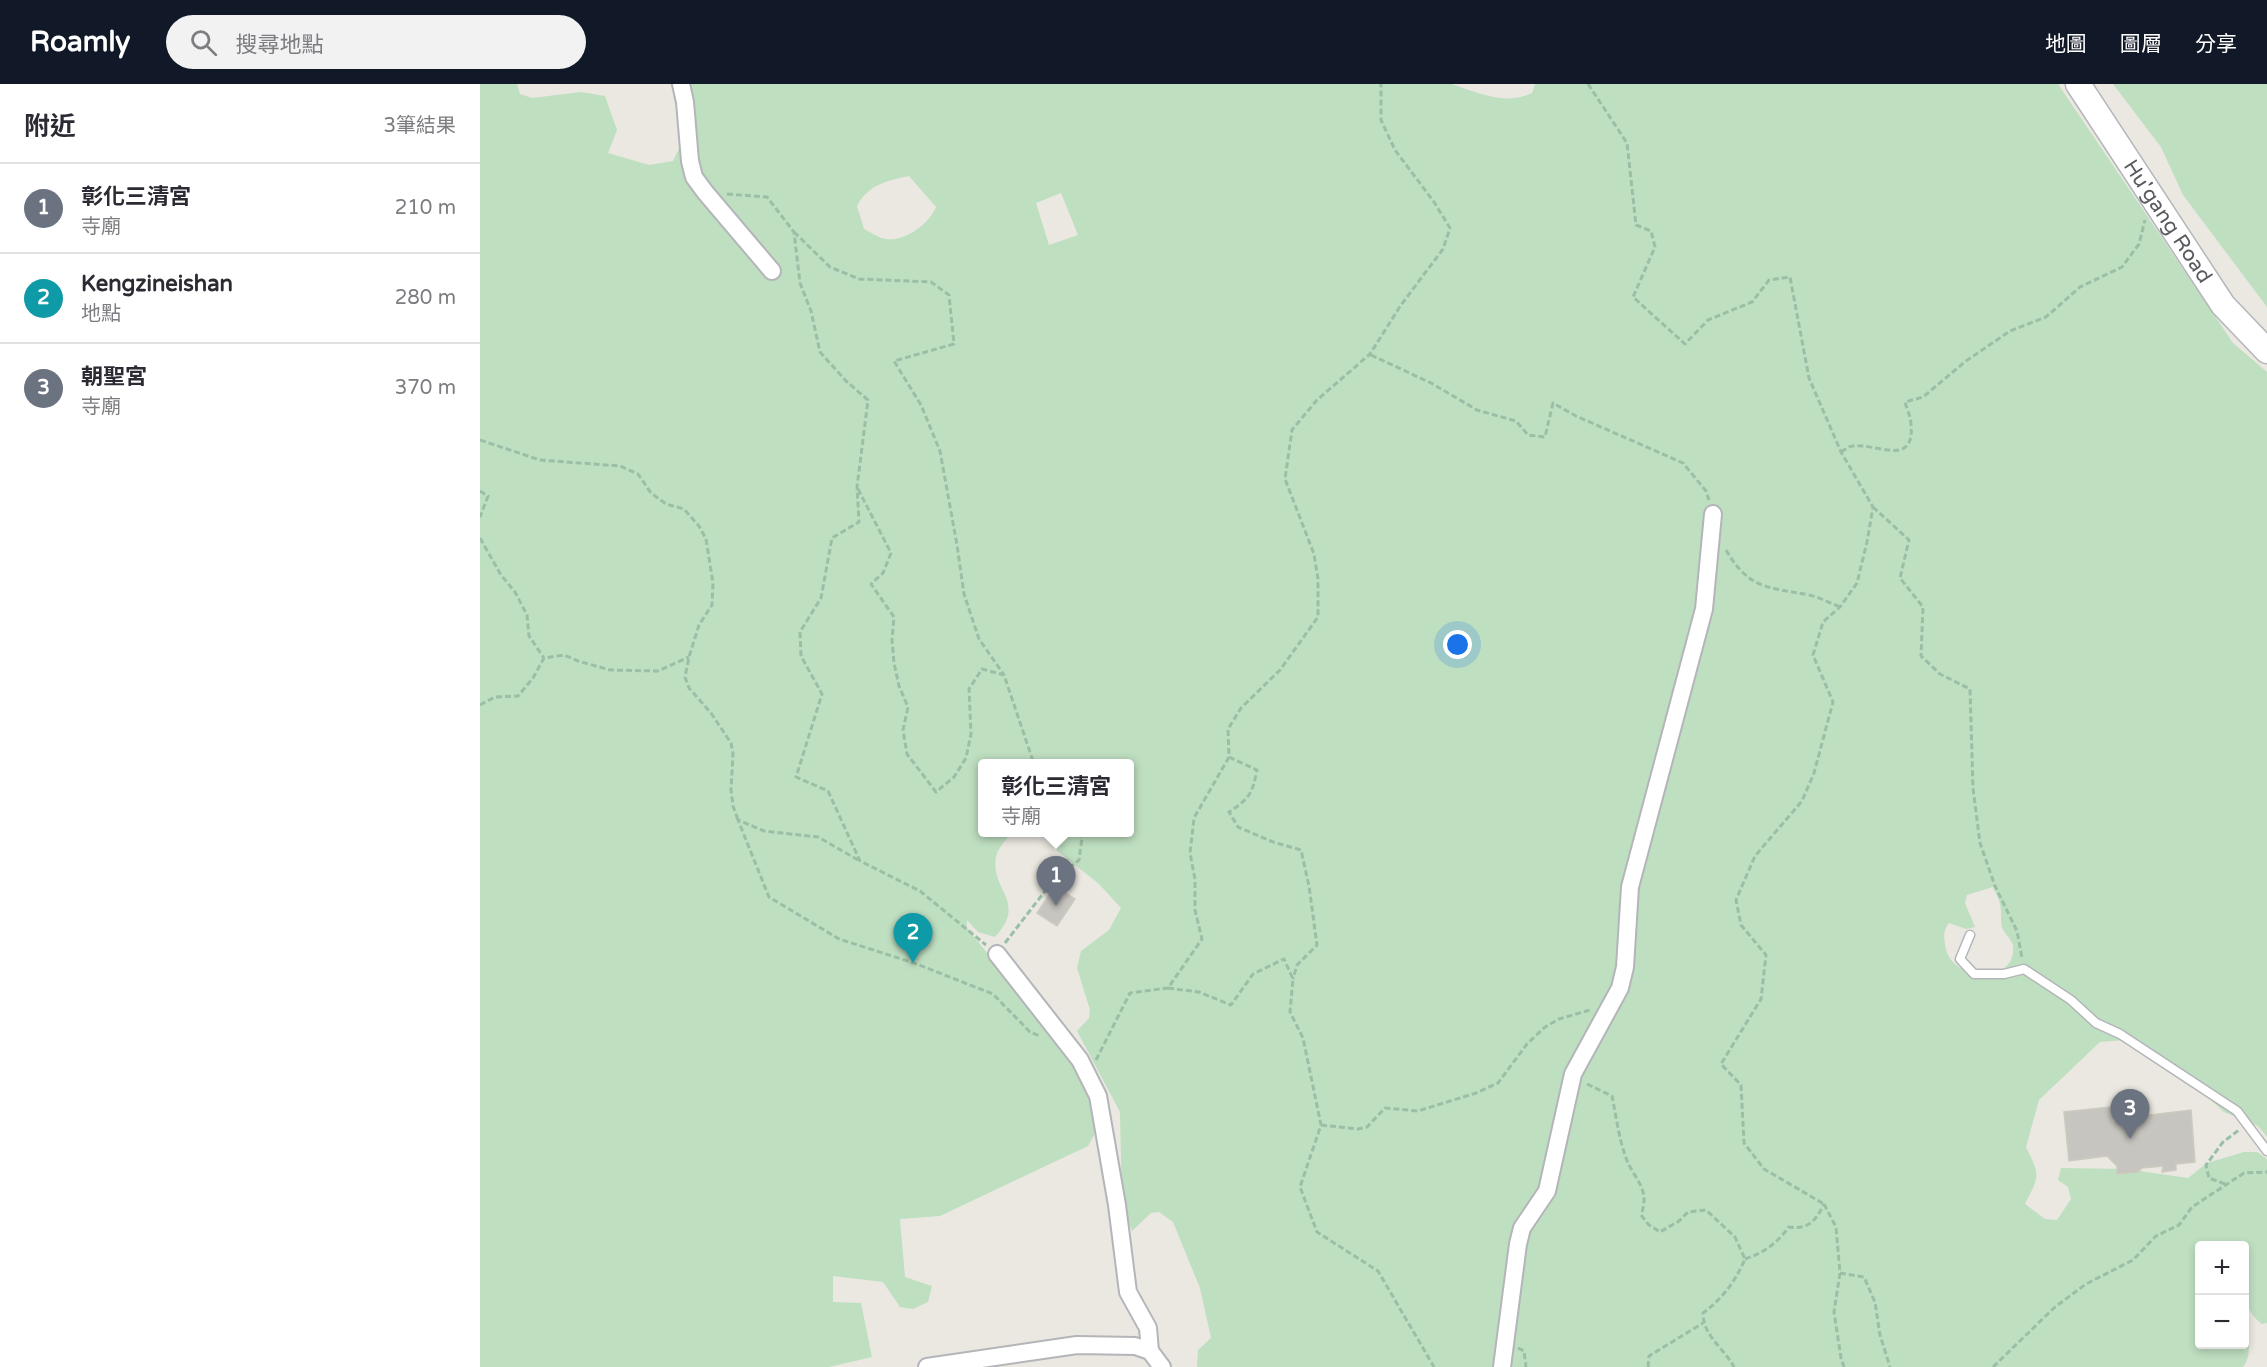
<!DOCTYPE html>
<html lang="zh-TW">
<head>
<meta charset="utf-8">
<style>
  :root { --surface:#fff; --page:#f2f2f3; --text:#2b2b33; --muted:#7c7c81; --line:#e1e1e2; --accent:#111827 }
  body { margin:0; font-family:"Varela Round","Noto Sans TC",sans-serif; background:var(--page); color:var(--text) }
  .controls { position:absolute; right:18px; bottom:18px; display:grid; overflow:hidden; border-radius:6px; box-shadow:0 3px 9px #0003 }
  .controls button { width:54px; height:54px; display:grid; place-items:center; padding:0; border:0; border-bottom:2px solid var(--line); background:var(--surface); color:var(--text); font:30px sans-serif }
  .you { position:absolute; left:978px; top:561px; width:21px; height:21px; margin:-15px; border:4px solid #fff; border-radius:50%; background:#1a73e8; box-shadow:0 0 0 9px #1a73e833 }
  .badge { display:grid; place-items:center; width:39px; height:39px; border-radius:50%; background:var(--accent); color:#fff; font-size:20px; font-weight:700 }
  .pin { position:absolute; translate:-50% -50px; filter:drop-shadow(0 2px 3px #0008) }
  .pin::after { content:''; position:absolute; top:32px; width:21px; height:18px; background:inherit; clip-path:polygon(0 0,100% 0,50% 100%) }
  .popup { position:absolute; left:498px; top:675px; width:156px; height:78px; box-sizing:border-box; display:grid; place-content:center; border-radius:6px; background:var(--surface); filter:drop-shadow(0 2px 4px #0005); font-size:20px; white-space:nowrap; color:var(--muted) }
  .popup b { font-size:22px; color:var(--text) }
  .popup::after { content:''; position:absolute; left:50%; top:100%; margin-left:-12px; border:12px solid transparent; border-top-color:var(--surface) }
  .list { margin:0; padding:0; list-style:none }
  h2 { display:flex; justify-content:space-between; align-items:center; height:78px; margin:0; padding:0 24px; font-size:26px }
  h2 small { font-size:20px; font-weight:400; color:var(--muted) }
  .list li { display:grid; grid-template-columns:39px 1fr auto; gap:18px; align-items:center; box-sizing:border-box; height:90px; padding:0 24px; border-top:2px solid var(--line) }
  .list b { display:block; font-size:22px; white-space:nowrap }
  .list p { margin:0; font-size:20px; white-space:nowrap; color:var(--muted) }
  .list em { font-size:20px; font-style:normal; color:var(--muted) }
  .icon { flex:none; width:33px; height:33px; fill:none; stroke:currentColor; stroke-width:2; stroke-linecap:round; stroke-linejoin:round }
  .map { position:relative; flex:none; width:1787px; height:1283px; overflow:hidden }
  header { display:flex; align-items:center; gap:36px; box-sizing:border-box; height:84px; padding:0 30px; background:var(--accent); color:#fff }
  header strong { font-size:28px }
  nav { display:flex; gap:33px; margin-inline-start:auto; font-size:21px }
  .search { width:420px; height:54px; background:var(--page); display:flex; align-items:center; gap:15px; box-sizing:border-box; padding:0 21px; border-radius:33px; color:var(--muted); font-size:22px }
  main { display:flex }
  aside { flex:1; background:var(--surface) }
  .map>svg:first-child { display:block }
  .green { fill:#bfdfc1; fill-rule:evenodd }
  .building { fill:#c7c5bf; stroke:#cecabf; stroke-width:1.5 }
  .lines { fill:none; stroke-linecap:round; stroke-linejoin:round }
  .service-casing { stroke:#b3b5b9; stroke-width:11 }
  .minor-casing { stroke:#b3b5b9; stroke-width:20 }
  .secondary-casing { stroke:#b4b6bb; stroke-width:27 }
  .path { stroke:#9abfa6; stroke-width:3; stroke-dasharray:6 3; stroke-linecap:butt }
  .service { stroke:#fff; stroke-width:8 }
  .minor { stroke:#fff; stroke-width:16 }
  .secondary { stroke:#fff; stroke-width:24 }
  .labels { text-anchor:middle; stroke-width:5; stroke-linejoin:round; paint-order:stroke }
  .street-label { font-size:21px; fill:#595b5f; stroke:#fff }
</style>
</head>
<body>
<header>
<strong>Roamly</strong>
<div class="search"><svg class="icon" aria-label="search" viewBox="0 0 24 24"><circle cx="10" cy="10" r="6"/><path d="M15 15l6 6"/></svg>搜尋地點</div>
<nav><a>地圖</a><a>圖層</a><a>分享</a></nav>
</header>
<main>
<aside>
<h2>附近<small>3筆結果</small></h2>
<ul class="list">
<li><span class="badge" style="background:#6b7280">1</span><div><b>彰化三清宮</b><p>寺廟</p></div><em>210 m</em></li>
<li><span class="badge" style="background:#0f9aa8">2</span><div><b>Kengzineishan</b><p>地點</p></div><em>280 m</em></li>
<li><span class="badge" style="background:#6b7280">3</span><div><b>朝聖宮</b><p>寺廟</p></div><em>370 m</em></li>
</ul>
</aside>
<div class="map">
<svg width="1787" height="1283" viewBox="0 0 1787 1283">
  <rect width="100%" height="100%" fill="#eae8e0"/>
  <path class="green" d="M 0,0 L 37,0 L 40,10 L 52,14 L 101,8 L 125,12 L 137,46 L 128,69 L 169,81 L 193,77 C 211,40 215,37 192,0 L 972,0 C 998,9 1026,22 1052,9 L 1055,0 L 1578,0 L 1753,259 L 1787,288 L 1787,1053 L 1778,1042 L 1744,1028 L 1707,994 L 1644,956 L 1620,958 L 1559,1016 L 1546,1063 C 1560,1092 1560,1091 1545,1120 L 1565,1135 L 1577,1136 L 1591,1115 L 1588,1103 L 1578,1096 L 1581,1084 L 1646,1085 L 1708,1094 L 1727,1079 L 1764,1068 L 1777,1068 L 1787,1075 L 1787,1239 L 1782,1240 C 1757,1223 1765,1188 1764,1162 L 1720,1162 L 1720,1260 L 1764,1260 L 1765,1243 C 1769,1255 1772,1273 1763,1283 L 717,1283 L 718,1266 L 731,1254 L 720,1204 L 693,1138 L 679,1128 L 671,1129 L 652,1147 L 642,1124 L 640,1028 L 597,947 L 609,934 L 610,926 L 597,884 L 601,867 L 629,846 L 641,824 L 618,799 L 577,767 L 570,749 L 650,748 L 650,680 L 502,680 L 502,748 L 531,749 C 527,755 517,765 516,773 C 510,807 548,817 515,853 L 498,848 L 487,836 L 487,844 L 605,991 L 618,1044 L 608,1062 L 460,1132 L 420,1135 L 425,1193 L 452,1202 L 448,1218 L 433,1225 L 420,1223 L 403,1198 L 353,1192 L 353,1218 L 381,1219 L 392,1273 L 349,1283 L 0,1283 ZM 429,92 L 456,123 C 449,140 425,158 406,155 C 399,154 390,148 384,145 L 377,122 C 388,101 408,96 429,92 ZM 581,109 L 598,151 L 569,161 L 556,119 ZM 1513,803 C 1515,808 1519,814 1520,820 C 1522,827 1520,836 1522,843 C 1524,850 1532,855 1533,862 C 1537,902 1468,898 1465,860 C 1464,851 1463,847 1469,839 L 1486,845 L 1495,843 L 1485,819 L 1487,811 Z
    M 1633,0 L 1787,0 L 1787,223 L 1703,111 L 1681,63 Z"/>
  <path class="building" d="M 575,802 L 595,815 L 577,842 L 557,829 Z
    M 1630,1023 L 1633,1038 L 1661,1032 L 1711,1026 L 1715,1078 L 1696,1080 L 1696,1086 L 1682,1088 L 1683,1082 L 1662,1084 L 1658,1088 L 1637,1090 L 1637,1082 L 1627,1072 L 1589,1077 L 1584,1028 Z"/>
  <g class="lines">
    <defs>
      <path id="service" d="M 1490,851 L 1480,875 L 1494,890 L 1524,890 L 1544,885 L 1591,916 L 1616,939 L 1640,950 L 1757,1027 L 1787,1067"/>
      <path id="minor" d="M 201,0 L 205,18 L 210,77 L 214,93 L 225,108 L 292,187
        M 517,870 L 600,976 L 618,1012 L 637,1121 L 648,1208 L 668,1244 L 670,1267
        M 447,1283 L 597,1261 L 655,1262 L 670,1267 L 682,1283
        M 1022,1283 L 1038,1160 L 1042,1144 L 1067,1107 L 1093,990 L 1140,904 L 1145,883 L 1150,803 L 1224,525 L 1233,430"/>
      <g id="secondary">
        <path id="s1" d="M 1598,0 L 1743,221 L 1787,267"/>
      </g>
    </defs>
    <use href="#service" class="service-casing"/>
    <use href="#minor" class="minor-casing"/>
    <use href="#secondary" class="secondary-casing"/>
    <path class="path" d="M 1108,0 L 1147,59 L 1156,141 L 1171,147 L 1175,163 L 1153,213 L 1205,260 L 1228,236 L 1272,218 L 1289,196 L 1310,193 L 1329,294 L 1361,368 L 1393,423 L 1387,458 L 1377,499 L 1360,523 L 1343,538 L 1333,571 L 1353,618 L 1334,689 L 1322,717 L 1275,772 L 1256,816 L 1261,841 L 1286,871 L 1281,915 L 1241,980 L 1261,1001 L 1264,1059 L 1284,1085 L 1344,1120
      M 247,110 L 287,113 L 314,148 L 320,199 L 331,227 L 340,268 L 366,297 L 388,316 L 377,403 L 379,438 L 352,454 L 341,514 L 320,548 L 321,572 L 342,610 L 316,693 L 348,707 L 380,777 L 440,807 L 506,861
      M 314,148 L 350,183 L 379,195 L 451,198 L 469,211 L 474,260 L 414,277 L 441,321 L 460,367 L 477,461 L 484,510 L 499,555 L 524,591
      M 891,271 L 951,299 L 997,326 L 1036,337 L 1048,351 L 1065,353 L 1073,319 L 1096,332 L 1203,379 L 1226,407 L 1229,416
      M 0,356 L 60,376 L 140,382 L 158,390 L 171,409 L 186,420 L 204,425 L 219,442 L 226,455 L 233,499 L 232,521 L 219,541 L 209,573 L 205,593 L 209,604 L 231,629 L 251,659 L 253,670 L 251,705 L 253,722 L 258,736
      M 1361,368 C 1364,366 1367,364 1369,363 C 1390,355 1435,387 1431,341 C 1431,333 1427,326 1425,318 L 1443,313 L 1486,277 L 1530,247 L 1566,233 L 1600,203 L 1642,183 L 1659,160 L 1665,136
      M 378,405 L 411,469 L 403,489 L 391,500 L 414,533 L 412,556 L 414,579 L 419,602 L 428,623 L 423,646 L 427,670 L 456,708 L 474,693 L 486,674 L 491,650 L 489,605 L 502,585 L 524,591 L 554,680
      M 0,407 L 8,412 L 0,433
      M 1393,423 L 1429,456 L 1420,494 L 1443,523 L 1441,572 L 1460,590 L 1490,605 L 1493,704 L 1500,759 L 1515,802 L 1537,847 L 1542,874
      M 0,454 L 21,491 L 35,508 L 47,531 L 49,552 L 64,574
      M 1246,466 C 1269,506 1289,503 1329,511 C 1339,513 1350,519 1360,523
      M 0,621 L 15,613 L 38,612 L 53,594 L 64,574 L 84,571 L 98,577 L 130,586 L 178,587 L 209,573
      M 749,673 L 777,686 C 772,710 770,714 749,728 L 758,743 L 793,758 L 821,766 L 829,802 L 837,861 L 817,881 L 813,895
      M 378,776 L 338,753 L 284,747 L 258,736 L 289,813 L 359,855 L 434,879 L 513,910 L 550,948 L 560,952
      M 525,859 L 572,798 L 599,776 L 602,754 L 598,748
      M 688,904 L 719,908 L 751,921 L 773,890 L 804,875 L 813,895 L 810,928 L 823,954 L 841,1041 L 820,1103 L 837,1148 L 898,1187 L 954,1283
      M 616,976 L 650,909 L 688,904 L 722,855 L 715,826 L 715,795 L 710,769 L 714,734 L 749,673 L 748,645 L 761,624 L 800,586 L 838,533 L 838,495 L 834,470 L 805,395 L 812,346 L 837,316 L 890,270 L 921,221 L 963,165 L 970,144 L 954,118 L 915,66 L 901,36 L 901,0
      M 1107,1000 L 1132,1012 C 1136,1032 1139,1055 1146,1074 C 1154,1096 1171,1104 1161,1131 L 1169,1141 L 1180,1148 L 1199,1137 L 1208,1128 L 1226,1126 L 1255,1153 L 1265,1175 C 1255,1198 1243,1214 1223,1229 C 1223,1252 1244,1264 1254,1283
      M 841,1041 L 878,1045 L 887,1043 L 905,1024 L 938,1027 L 996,1009 L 1018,999 L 1047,960 L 1065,943 L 1079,935 L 1110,926
      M 1745,1100 L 1729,1094 L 1726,1081 L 1743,1058 L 1759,1046
      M 1344,1120 L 1356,1143 L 1360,1189 L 1384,1193 L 1395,1218 L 1400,1251 L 1410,1283
      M 1265,1175 C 1284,1169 1297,1159 1309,1143 C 1329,1146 1336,1136 1344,1120
      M 1360,1189 L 1354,1228 L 1361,1274 L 1364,1283
      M 1038,1264 L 1044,1267 L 1046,1283
      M 1168,1283 L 1169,1272 L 1223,1239
      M 1513,1283 L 1575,1223 L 1606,1200 L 1653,1176 L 1676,1152 L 1699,1141 L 1712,1123 L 1764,1089 L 1787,1088"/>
    <use href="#service" class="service"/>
    <use href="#minor" class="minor"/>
    <use href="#secondary" class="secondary"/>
  </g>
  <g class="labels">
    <g class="street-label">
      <text dy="7" stroke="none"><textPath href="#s1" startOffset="164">Hu'gang Road</textPath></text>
    </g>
  </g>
</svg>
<div class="controls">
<button>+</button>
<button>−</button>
</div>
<div class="you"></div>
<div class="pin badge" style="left:576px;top:822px;background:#6b7280">1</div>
<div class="popup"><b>彰化三清宮</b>寺廟</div>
<div class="pin badge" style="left:433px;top:879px;background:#0f9aa8">2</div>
<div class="pin badge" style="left:1650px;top:1055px;background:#6b7280">3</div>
</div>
</main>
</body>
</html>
